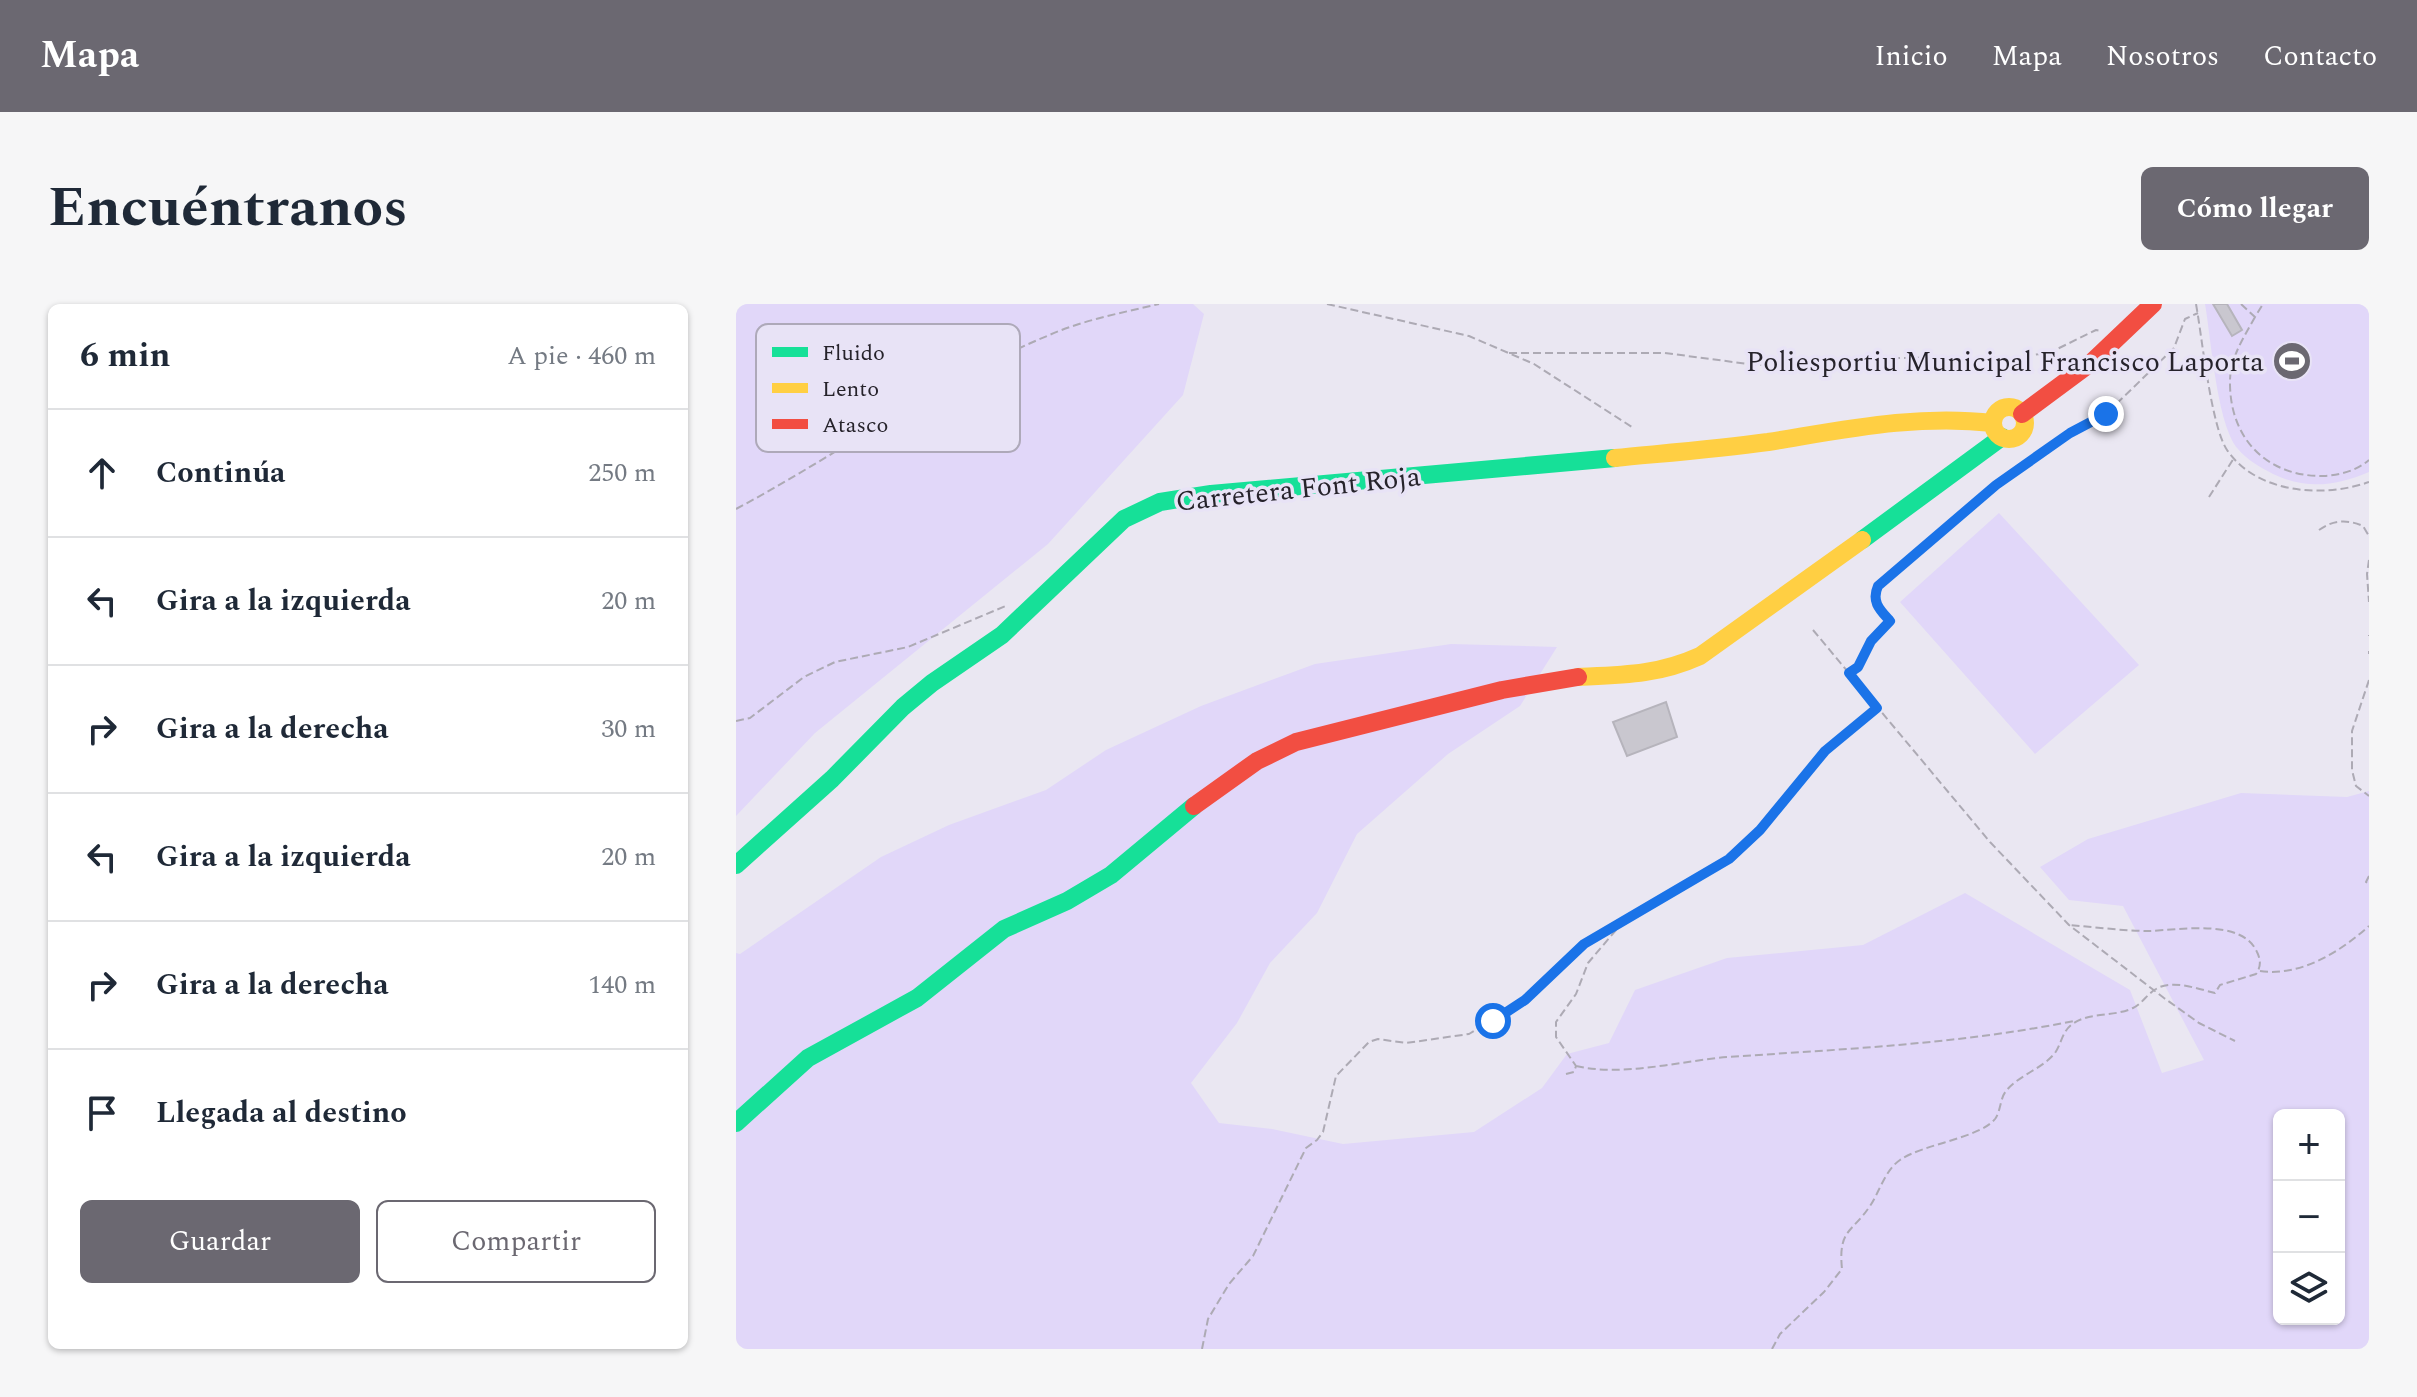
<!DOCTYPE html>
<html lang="es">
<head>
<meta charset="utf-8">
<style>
  :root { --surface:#fff; --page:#f6f6f7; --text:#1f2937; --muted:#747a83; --line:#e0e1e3; --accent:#6b6871 }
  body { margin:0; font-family:Spectral,serif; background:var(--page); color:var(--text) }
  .controls { position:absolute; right:24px; bottom:24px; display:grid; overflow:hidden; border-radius:12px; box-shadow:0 2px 6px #0004 }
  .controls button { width:72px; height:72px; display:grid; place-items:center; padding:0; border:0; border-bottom:2px solid var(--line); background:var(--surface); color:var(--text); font:40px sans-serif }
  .stop { position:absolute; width:24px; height:24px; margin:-18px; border:6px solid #1a73e8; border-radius:50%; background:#fff }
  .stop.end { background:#1a73e8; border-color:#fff; box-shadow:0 2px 8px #0008 }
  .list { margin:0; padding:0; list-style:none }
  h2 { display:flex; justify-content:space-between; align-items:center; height:104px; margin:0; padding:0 32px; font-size:34px }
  h2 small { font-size:26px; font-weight:400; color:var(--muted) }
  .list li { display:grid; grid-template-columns:52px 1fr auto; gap:24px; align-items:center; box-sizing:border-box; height:128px; padding:0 32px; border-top:2px solid var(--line) }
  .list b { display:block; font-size:30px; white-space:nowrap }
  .list em { font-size:26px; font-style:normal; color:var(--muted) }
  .actions { display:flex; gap:16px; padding:24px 32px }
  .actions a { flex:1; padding:18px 0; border:2px solid var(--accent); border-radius:12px; text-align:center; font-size:28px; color:var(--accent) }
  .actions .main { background:var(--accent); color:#fff }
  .icon { flex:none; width:44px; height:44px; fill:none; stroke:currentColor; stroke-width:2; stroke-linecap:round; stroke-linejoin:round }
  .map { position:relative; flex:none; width:1633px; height:1045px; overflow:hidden; border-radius:12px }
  header { display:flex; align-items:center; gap:48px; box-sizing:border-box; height:112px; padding:0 40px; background:var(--accent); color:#fff }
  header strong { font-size:38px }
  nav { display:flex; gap:44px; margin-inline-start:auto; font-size:28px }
  .intro { display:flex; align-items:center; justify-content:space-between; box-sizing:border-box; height:192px; padding:0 48px }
  h1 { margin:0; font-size:56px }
  .button { padding:20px 36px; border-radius:12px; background:var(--accent); color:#fff; font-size:28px; font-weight:700 }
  main { display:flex; gap:48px; padding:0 48px }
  aside { flex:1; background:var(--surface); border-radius:12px; box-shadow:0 2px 6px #0004 }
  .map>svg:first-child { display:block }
  .green { fill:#e1d7f9; fill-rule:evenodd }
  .building { fill:#c9c7cf; stroke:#b6b4bc; stroke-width:2 }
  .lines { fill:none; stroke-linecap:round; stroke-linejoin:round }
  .path { stroke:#adaab4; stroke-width:2; stroke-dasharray:8 4; stroke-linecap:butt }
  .fast { stroke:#16e098; stroke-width:18 }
  .slow { stroke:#ffcf43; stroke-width:18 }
  .jam { stroke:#f24e42; stroke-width:18 }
  .route { stroke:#1a73e8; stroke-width:10 }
  .labels { text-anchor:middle; stroke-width:7; stroke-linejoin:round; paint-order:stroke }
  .poi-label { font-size:28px; fill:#26232b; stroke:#e8e3f6; text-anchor:end }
  .street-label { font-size:28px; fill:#26232b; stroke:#e8e3f6 }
  .key { fill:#e8e3f6; stroke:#aea9b9; stroke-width:2 }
  .key-label { font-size:22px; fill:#26232b }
</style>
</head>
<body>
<header>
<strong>Mapa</strong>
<nav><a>Inicio</a><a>Mapa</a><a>Nosotros</a><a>Contacto</a></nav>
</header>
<div class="intro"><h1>Encuéntranos</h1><a class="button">Cómo llegar</a></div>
<main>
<aside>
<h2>6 min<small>A pie · 460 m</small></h2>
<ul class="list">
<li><svg class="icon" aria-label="ahead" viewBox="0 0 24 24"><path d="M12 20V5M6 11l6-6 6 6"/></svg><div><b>Continúa</b></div><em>250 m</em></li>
<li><svg class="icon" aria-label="left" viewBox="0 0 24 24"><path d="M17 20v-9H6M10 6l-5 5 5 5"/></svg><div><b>Gira a la izquierda</b></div><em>20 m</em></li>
<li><svg class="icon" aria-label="right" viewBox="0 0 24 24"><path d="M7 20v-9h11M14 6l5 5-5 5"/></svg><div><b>Gira a la derecha</b></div><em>30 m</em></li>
<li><svg class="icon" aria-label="left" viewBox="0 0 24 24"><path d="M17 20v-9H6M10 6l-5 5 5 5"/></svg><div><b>Gira a la izquierda</b></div><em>20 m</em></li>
<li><svg class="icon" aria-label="right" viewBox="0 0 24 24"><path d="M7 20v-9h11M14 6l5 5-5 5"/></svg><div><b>Gira a la derecha</b></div><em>140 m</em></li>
<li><svg class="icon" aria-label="arrive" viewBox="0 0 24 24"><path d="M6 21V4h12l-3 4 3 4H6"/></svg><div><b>Llegada al destino</b></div></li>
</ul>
<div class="actions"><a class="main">Guardar</a><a>Compartir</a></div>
</aside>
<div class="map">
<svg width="1633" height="1045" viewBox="0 0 1633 1045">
  <rect width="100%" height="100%" fill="#eae7f2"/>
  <path class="green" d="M 0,0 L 457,0 L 468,10 L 447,91 L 312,240 L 79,429 L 0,512 Z
    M 1469,0 L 1633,0 L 1633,168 C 1600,182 1570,186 1537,170 C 1524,163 1511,156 1502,145 C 1481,121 1475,34 1469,0 Z
    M 1263,209 L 1403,361 L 1299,450 L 1164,298 Z
    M 715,340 L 821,343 L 784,402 L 712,450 L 621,530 L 581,609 L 534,659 L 501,719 L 455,779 L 483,819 L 536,825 L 607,840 L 738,828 L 806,784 L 831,750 L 873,739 L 899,686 L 991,654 L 1127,641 L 1229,589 L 1394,686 L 1426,769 L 1468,756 L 1387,602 L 1333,596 L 1304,563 L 1352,535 L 1505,489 L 1611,493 L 1633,487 L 1633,1045 L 0,1045 L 0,649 L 4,650 L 145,553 L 213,521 L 310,486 L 370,446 L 465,402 L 579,360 ZM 1543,811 L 1603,811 L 1603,1015 L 1543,1015 Z"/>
  <path class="building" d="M 1477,0 L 1491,0 L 1506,26 L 1496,32 Z
    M 930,398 L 941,433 L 891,452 L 877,418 Z"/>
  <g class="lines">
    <path class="path" d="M 591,0 L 733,32 L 798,60 L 896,123
      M 1460,0 C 1466,33 1475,122 1491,146 C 1521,190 1588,194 1633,178
      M 1505,0 L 1519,13 L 1527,0
      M 1519,13 C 1507,35 1493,55 1494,81 C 1495,137 1533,173 1588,172 C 1604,171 1620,167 1633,156
      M 773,49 L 929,49 L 1020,61 L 1156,54 L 1280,53 L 1313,49 L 1360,26 L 1366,27
      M 1473,193 L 1498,154
      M 0,205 C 105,149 201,78 311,32 C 347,16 385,9 423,0
      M 1583,226 C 1597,216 1611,215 1627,222 L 1633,232
      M 1633,256 L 1631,270 L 1633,298
      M 1077,326 L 1254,538 L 1333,621 L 1428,694 L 1463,719 L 1499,737
      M 1633,331 L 1633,332
      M 1633,347 L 1633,350
      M 1114,369 L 1122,363 L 1135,337 L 1154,317 C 1144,306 1135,298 1142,282 L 1260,181 L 1334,129 L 1370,110 L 1438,44 L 1449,15 L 1462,9
      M 1633,376 L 1616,427 L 1616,466 L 1620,482 L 1633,492
      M 0,417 L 14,414 L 68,373 L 99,358 L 172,343 L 272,301
      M 1633,572 L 1630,578 L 1633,580
      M 891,615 L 1003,548 L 1089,447 L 1140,405
      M 1524,667 C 1564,673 1604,648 1633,622
      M 840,762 C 888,773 943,757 992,753 C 1108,745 1224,740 1338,717
      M 830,770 L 838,768 L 840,762 L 820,733 L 820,718 L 840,690 L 852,659 L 886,619
      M 466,1045 L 472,1015 L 493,980 L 517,952 L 570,844 L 581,836 L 587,828 L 600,772 L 633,738 L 642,735 L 670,739 L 733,730 L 789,696 L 848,640 L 890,616
      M 1036,1045 L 1044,1030 L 1088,988 L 1106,965 C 1102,925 1116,929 1134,902 C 1144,887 1149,866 1164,856 C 1187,840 1244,834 1259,815 C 1265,807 1264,794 1270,787 C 1283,771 1306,765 1319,749 C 1326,739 1326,726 1338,719 C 1355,708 1378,713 1397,704 C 1406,700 1411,690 1420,685 C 1436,675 1462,685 1479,689 L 1484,681 L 1520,670 C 1525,663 1525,656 1521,648 C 1506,614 1443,626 1413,627 C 1387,627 1359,623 1333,621"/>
    <path class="fast" d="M 1126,236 L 1266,133
      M 0,561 L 96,475 L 167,403 L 196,379 L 266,331 L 388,215 L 424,198 L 475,190 L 879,154
      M 0,819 L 72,754 L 181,694 L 268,625 L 331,597 L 375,571 L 458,502"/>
    <path class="slow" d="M1257 119a16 16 0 1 1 32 0a16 16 0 1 1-32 0Z
      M 879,154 C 930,149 981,145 1032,138 C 1107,126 1180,110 1257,119
      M 842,373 C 887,371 922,371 964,352 L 1126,236"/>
    <path class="jam" d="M 1286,110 L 1356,58 L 1417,0
      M 458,502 L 521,457 L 560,438 L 766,386 L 842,373"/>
  </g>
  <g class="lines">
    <path class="route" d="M 757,717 L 789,696 L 848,640 L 993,555 L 1024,526 L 1089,447 L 1141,404 L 1113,369 L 1122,363 L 1135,337 L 1154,317 C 1144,306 1135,298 1142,282 L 1260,181 L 1334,129 L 1370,110"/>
  </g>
  <defs>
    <symbol id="stadium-disc" viewBox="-11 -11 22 22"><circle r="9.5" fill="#6b6871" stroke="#e8e3f6"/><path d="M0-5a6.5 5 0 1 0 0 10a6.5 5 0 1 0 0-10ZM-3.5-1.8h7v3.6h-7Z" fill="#fff"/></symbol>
  </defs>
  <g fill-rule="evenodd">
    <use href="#stadium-disc" x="1534" y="35" width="44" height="44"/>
  </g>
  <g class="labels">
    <g class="poi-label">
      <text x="1528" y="67">Poliesportiu Municipal Francisco Laporta</text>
    </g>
    <g class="street-label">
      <text transform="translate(562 184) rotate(-6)" y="10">Carretera Font Roja</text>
    </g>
  </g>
  <rect x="20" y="20" width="264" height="128" rx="12" class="key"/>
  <rect x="36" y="43" width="36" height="10" fill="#16e098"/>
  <rect x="36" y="79" width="36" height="10" fill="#ffcf43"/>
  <rect x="36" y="115" width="36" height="10" fill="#f24e42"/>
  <g class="key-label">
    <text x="86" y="56">Fluido</text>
    <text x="86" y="92">Lento</text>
    <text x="86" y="128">Atasco</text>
  </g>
</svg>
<div class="controls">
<button>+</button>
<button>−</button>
<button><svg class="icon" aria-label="layers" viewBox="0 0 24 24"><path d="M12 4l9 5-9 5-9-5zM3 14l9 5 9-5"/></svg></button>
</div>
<div class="stop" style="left:757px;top:717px"></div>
<div class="stop end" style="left:1370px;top:110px"></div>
</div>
</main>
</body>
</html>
